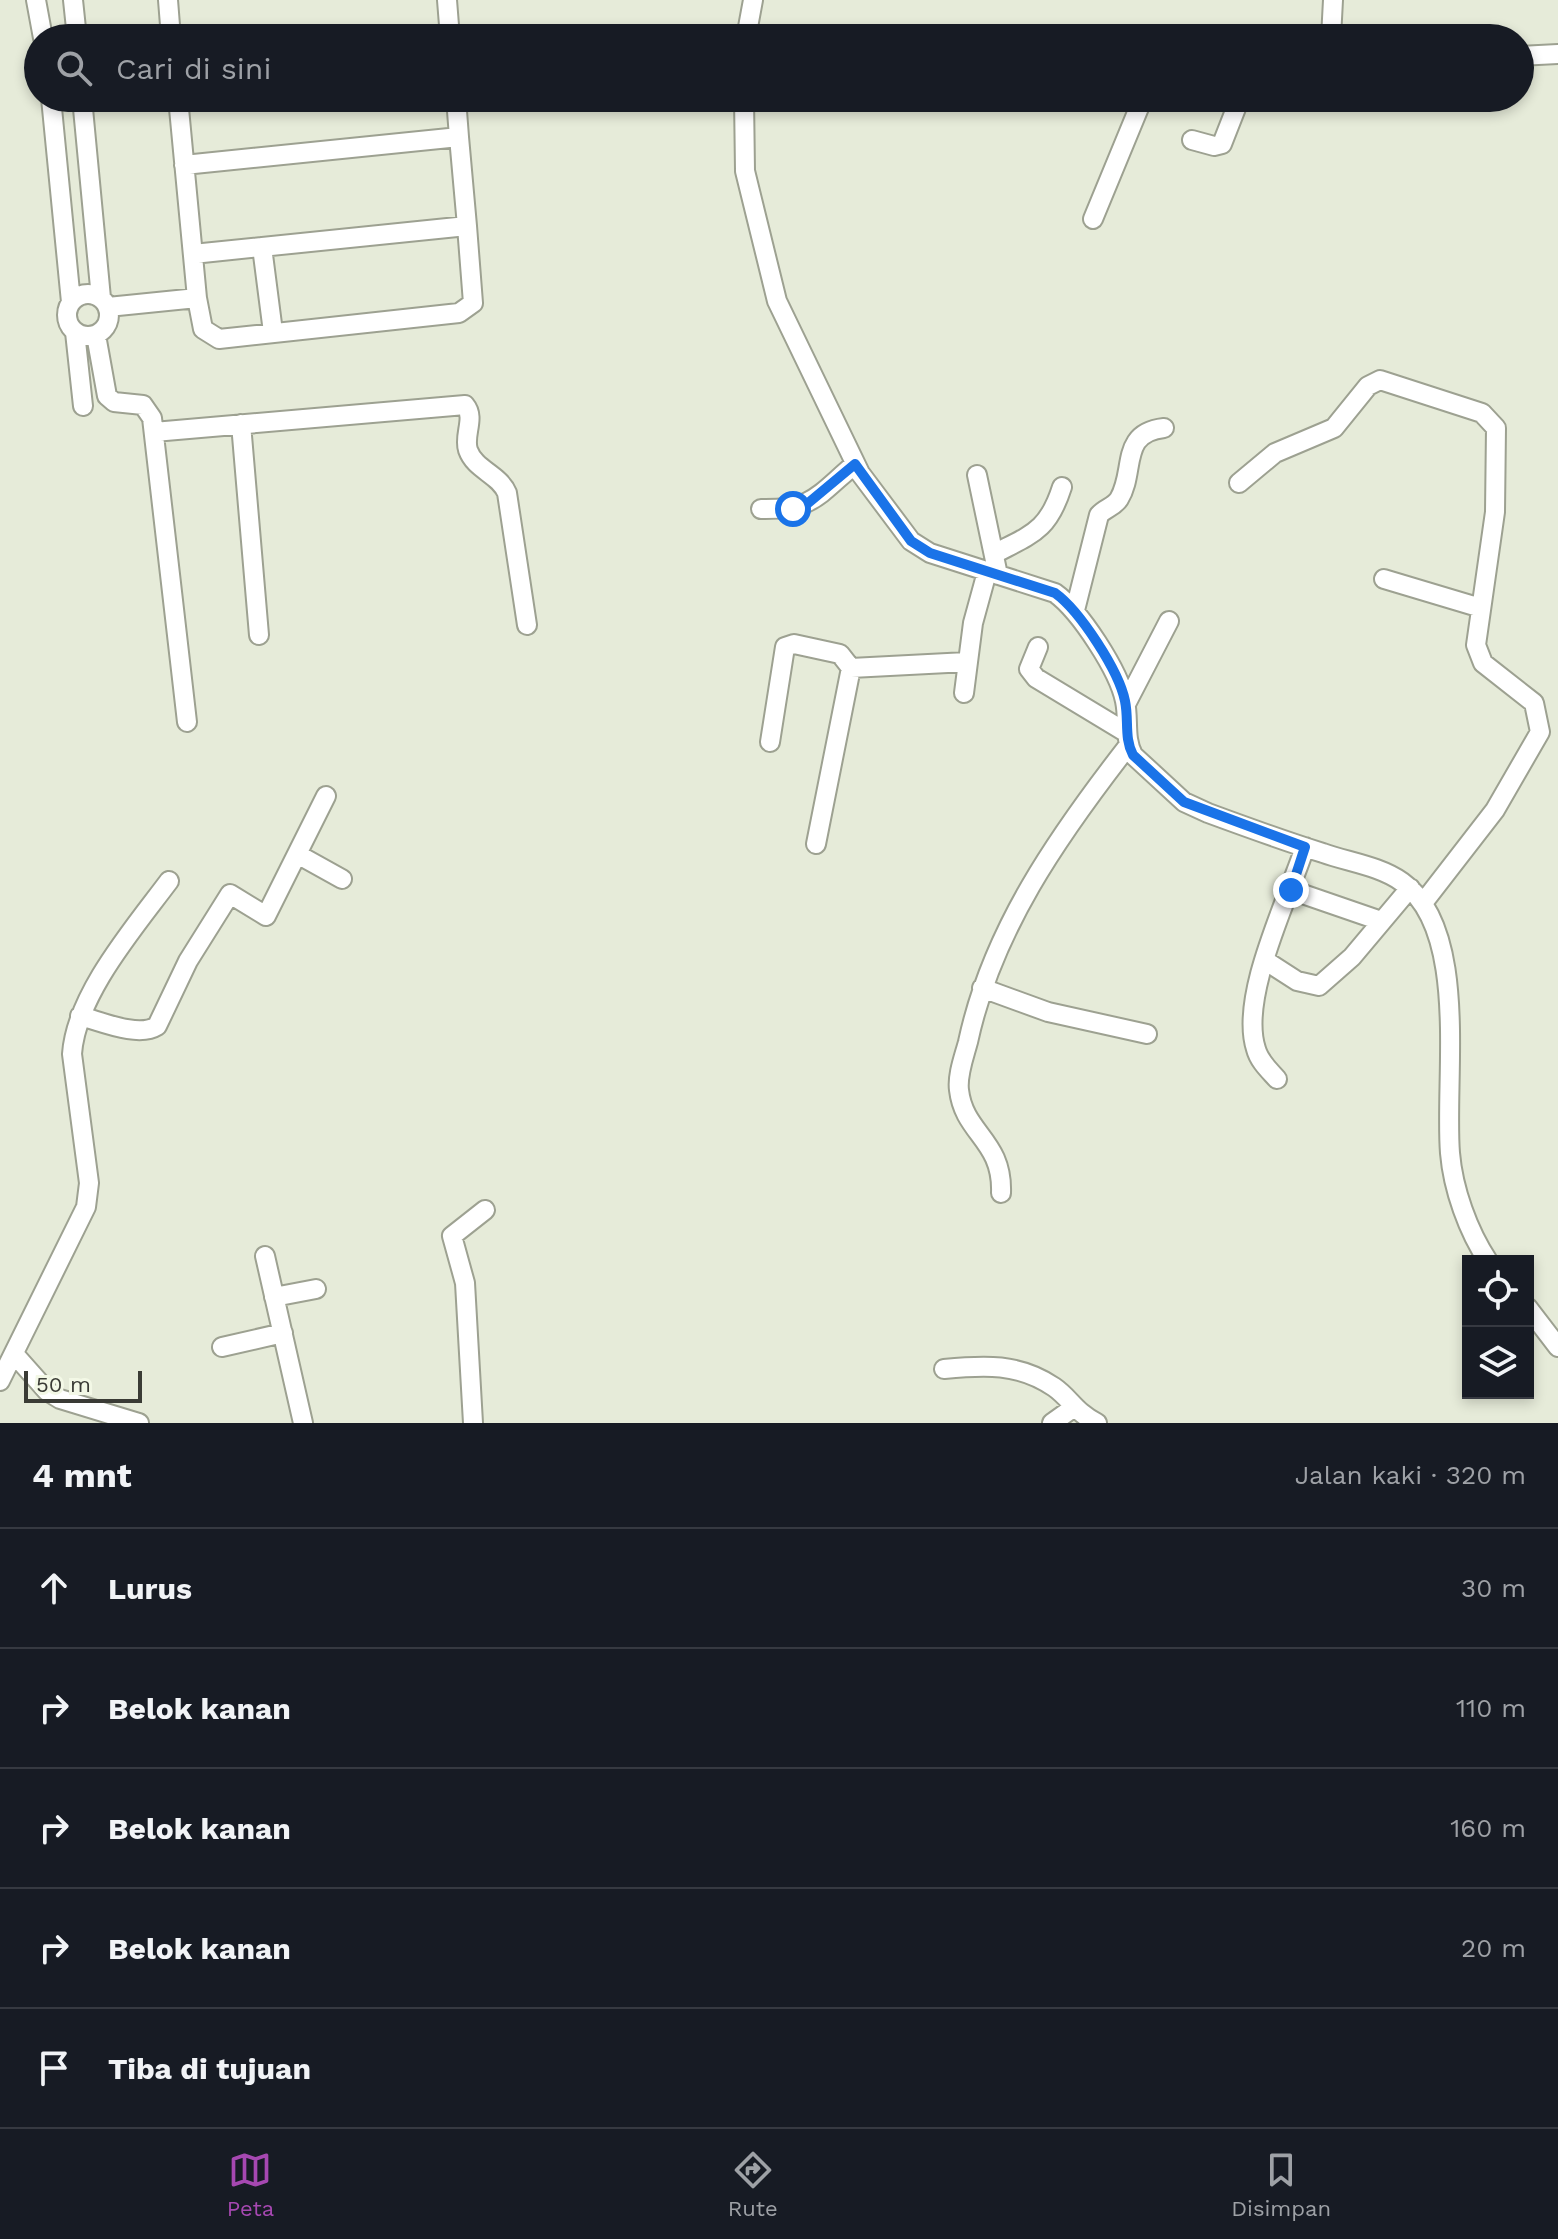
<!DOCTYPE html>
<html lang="id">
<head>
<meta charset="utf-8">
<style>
  :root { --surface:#171b24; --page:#20242c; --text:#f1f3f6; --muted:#9ea1a6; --line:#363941; --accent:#a648b1 }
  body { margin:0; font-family:"Work Sans",sans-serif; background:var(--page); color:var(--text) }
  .controls { position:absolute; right:24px; bottom:24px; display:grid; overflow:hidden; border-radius:0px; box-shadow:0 4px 12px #0003 }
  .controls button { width:72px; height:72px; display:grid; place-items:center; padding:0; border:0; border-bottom:2px solid var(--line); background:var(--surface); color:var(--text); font:40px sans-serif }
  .scale { position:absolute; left:24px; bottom:20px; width:118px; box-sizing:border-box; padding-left:8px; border:4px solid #3a3b35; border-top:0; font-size:22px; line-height:28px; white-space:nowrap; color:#3a3b35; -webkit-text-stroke:6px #f3f8e6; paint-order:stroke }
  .stop { position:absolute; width:24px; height:24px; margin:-18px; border:6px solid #1a73e8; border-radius:50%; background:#fff }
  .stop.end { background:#1a73e8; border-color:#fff; box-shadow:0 2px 8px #0008 }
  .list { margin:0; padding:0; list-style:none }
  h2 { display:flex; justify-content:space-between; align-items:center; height:104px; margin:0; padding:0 32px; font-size:34px }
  h2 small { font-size:26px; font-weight:400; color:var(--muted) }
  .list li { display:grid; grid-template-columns:52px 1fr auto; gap:24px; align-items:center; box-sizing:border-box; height:120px; padding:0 32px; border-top:2px solid var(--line) }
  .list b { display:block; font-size:30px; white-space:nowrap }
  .list em { font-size:26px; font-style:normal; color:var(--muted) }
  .icon { flex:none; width:44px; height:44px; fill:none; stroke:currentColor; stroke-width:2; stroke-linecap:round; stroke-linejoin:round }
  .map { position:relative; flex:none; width:1558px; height:1423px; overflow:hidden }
  .search { position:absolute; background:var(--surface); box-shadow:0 4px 12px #0003; left:24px; right:24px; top:24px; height:88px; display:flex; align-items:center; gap:20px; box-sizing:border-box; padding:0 28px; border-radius:44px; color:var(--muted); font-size:30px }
  .sheet { height:704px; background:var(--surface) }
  nav { display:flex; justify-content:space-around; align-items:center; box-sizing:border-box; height:112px; border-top:2px solid var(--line); background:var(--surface); font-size:22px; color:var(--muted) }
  nav a { display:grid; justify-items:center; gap:4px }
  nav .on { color:var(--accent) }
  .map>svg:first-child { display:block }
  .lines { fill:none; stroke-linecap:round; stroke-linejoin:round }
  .minor-casing { stroke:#9da191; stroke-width:22 }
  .minor { stroke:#fff; stroke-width:18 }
  .route { stroke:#1a73e8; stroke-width:10 }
</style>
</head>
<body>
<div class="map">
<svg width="1558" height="1423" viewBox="0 0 1558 1423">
  <rect width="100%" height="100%" fill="#e6ebd9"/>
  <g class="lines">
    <defs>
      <path id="minor" d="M 36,0 L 43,38
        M 73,0 L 77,38
        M 168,0 L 171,38
        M 447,0 L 450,38
        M 746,38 L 753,0
        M 1170,38 L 1180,35 L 1188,38
        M 1331,38 L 1333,0
        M 1520,56 L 1558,54
        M 51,98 L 71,302
        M 82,98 L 101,298
        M 178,98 L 197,298 L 203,329 L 219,339 L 459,313 L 473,303 L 467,226 L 193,254
        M 744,98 L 745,171 L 777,301 L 860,473 L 911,541 L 930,553 L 1055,593 C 1080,611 1119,671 1125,701 C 1129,720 1124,738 1133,755 L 1184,802 L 1208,813 C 1246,827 1284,841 1323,853 C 1348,862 1380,866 1402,882 C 1470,930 1444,1078 1450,1153 C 1453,1189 1468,1231 1488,1261
        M 459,137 L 467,226
        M 1192,140 L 1214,146 L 1222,144 L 1240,98
        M 184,165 L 459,137 L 456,98
        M 1093,219 L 1143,98
        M 262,247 L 273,332
        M67 315a21 21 0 1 1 42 0a21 21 0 1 1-42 0Z
        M 108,307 L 197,298
        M 75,332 L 83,406
        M 96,335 L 107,396 L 114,402 L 143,405 L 152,418 L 187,722
        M 241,424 L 259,635
        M 154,432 L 465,405 C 476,418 463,435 468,450 C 475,470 499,474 507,493 L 527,625
        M 977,475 L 998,575
        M 1239,483 L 1275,453 L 1334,428 L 1368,386 L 1380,380 L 1482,413 L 1496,428 L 1495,512 L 1476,645 L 1483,663 L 1534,703 L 1540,732 L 1495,810 L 1423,903
        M 761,509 C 813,510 817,496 855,464
        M 994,554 C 1032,534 1048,531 1062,487
        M 1384,579 L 1481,608
        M 1075,610 L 1099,515 C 1105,508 1114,507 1119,499 C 1136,471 1119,433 1164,428
        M 1038,647 L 1029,669 L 1036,678 L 1127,733
        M 964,693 L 973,623 L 987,572
        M 1126,704 L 1169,621
        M 770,742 L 785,647 L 794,644 L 840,654 L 851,668
        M 816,844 L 851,668 L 967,662
        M 297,854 L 342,879
        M 1291,890 L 1381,921
        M 1266,961 L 1297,981 L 1319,986 L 1352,957 L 1410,888
        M 982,988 L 1048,1012 L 1147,1034
        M 80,1016 C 100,1021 138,1038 157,1026 L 188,961 L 230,894 L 266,916 L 326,796
        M 1277,1079 C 1269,1070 1259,1061 1256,1049 C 1239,997 1288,899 1305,847
        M 1001,1193 C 1003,1140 964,1134 959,1090 C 957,1075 964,1057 968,1042 C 992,930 1058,836 1128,746
        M 265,1256 L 303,1423
        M 274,1297 L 316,1289
        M 1528,1308 L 1558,1347
        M 222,1347 L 283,1333
        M 15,1355 L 47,1391 L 60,1399 L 139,1423
        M 944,1369 C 984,1365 1019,1363 1054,1387 C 1070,1398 1075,1412 1097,1423
        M 0,1381 L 86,1207 L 89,1183 L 72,1054 C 76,995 134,928 169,881
        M 473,1423 L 465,1283 L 452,1236 L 485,1210
        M 1052,1423 L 1073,1408"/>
    </defs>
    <use href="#minor" class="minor-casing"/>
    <use href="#minor" class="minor"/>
  </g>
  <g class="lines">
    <path class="route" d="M 793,509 L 807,504 L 855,464 L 911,541 L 930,553 L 1055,593 C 1080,611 1119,671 1125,701 C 1129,720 1124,738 1133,755 L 1184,802 L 1305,847 L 1291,890"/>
  </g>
</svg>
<div class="controls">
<button><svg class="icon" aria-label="locate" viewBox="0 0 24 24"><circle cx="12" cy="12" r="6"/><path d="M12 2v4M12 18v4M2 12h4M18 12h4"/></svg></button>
<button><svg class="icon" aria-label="layers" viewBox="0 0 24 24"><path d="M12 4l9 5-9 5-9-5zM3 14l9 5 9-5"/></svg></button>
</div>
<div class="scale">50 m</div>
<div class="stop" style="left:793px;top:509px"></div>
<div class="stop end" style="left:1291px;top:890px"></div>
<div class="search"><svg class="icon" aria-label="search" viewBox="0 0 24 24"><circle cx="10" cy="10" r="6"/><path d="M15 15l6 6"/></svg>Cari di sini</div>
</div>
<section class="sheet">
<h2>4 mnt<small>Jalan kaki · 320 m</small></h2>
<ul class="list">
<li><svg class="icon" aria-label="ahead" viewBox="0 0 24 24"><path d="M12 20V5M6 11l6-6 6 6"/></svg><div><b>Lurus</b></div><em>30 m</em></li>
<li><svg class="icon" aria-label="right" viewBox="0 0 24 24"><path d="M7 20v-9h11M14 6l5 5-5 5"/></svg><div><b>Belok kanan</b></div><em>110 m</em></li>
<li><svg class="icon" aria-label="right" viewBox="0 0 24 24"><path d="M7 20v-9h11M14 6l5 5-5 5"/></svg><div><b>Belok kanan</b></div><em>160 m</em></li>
<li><svg class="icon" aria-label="right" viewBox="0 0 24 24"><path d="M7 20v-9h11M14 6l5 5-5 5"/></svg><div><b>Belok kanan</b></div><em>20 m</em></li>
<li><svg class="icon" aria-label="arrive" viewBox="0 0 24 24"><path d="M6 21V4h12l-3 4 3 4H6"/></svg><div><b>Tiba di tujuan</b></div></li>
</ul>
</section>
<nav>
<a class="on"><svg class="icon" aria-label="map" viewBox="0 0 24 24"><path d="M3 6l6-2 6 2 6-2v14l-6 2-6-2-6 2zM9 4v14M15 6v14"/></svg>Peta</a>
<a><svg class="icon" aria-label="directions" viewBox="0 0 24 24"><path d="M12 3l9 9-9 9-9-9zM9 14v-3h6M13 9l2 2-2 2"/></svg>Rute</a>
<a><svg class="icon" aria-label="saved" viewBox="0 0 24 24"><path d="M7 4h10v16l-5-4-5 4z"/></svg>Disimpan</a>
</nav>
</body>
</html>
